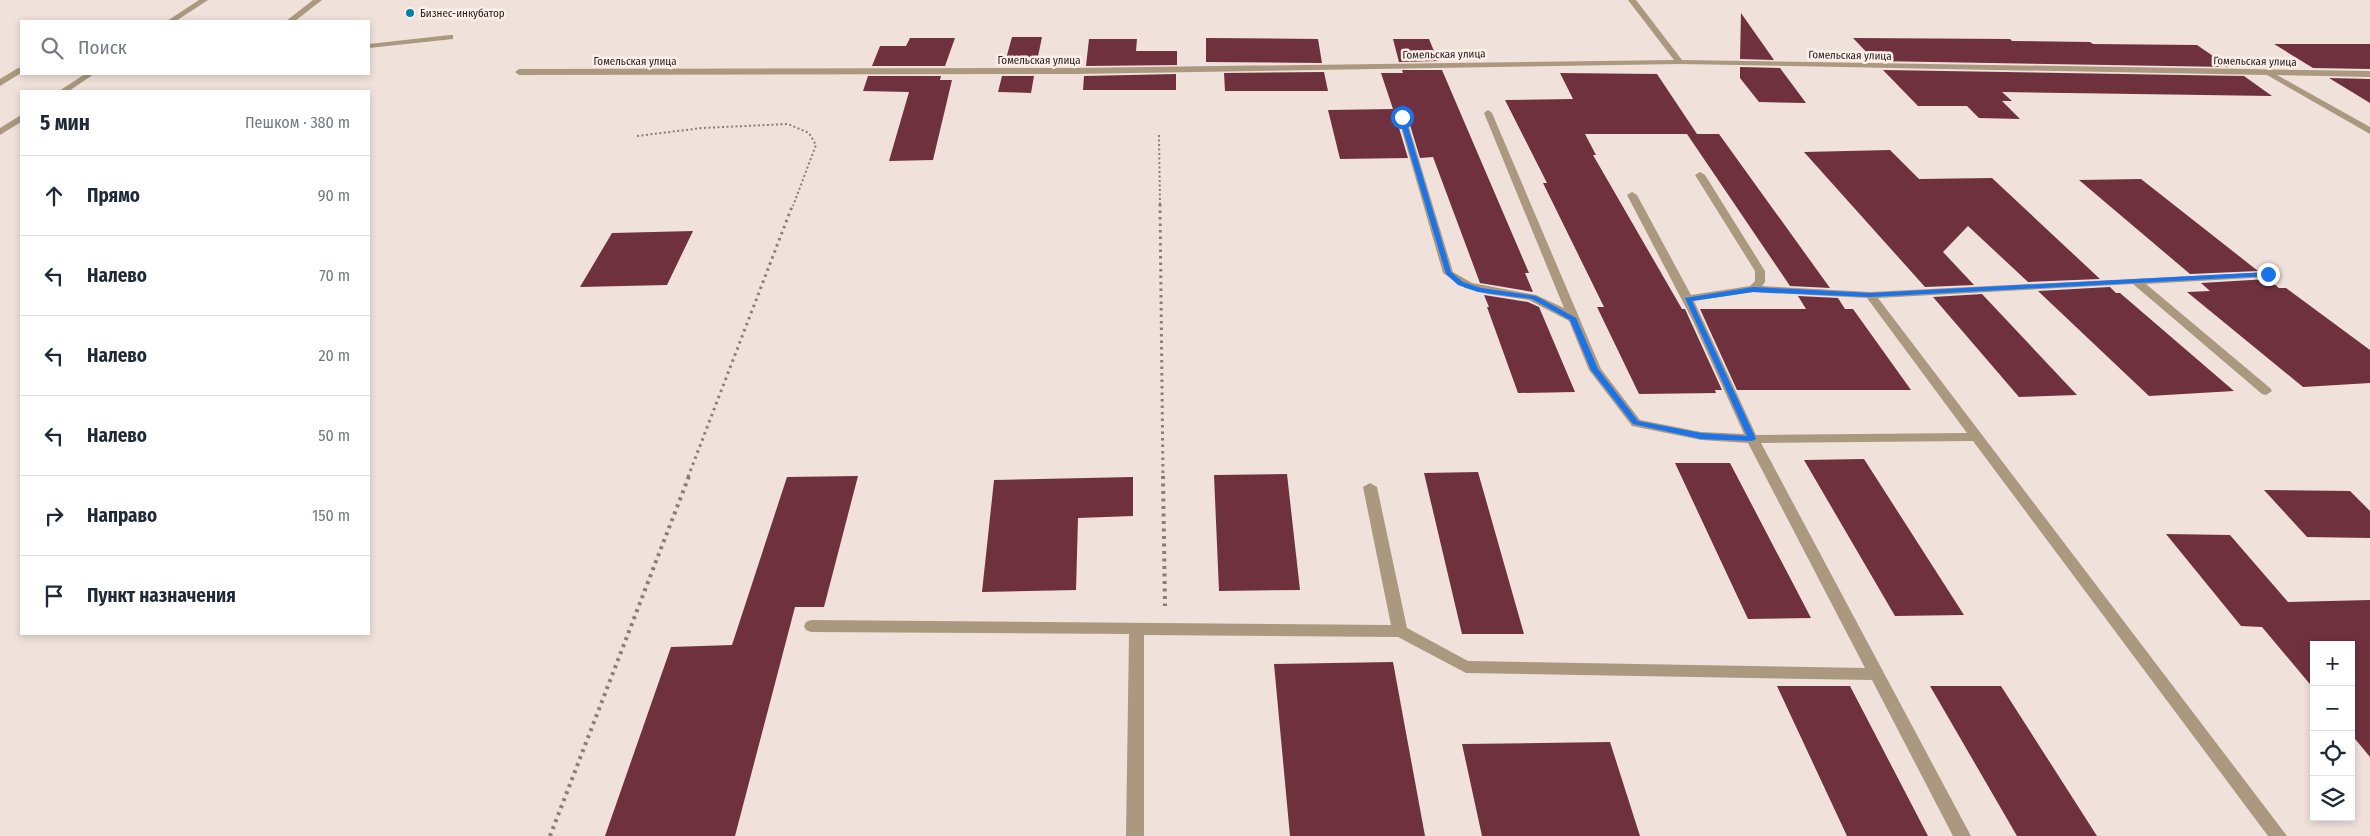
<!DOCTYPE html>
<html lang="ru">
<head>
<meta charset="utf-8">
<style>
  :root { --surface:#fff; --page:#f2f2f3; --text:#1f2937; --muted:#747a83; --line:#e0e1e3 }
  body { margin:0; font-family:"Fira Sans Condensed",sans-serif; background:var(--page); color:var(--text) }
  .controls { position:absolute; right:15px; bottom:15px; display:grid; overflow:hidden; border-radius:0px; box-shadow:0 2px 8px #0003 }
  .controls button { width:45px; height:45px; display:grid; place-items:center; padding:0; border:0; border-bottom:1px solid var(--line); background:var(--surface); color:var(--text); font:25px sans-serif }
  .stop { position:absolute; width:15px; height:15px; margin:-11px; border:4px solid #1a73e8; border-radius:50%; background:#fff }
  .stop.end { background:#1a73e8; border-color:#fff; box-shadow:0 1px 5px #0008 }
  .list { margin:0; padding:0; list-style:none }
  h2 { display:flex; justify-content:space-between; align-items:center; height:65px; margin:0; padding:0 20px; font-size:21px }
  h2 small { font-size:16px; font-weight:400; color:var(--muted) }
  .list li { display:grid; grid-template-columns:32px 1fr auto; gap:15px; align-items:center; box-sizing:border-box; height:80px; padding:0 20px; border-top:1px solid var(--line) }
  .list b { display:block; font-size:19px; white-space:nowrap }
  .list em { font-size:16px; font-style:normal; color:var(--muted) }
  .icon { flex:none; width:28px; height:28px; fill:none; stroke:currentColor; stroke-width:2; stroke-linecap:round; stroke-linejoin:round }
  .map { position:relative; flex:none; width:2370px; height:836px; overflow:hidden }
  .search { position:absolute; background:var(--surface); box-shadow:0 2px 8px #0003; left:20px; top:20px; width:350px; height:55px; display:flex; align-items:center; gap:12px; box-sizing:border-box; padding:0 18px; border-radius:0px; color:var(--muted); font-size:19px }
  .panel { position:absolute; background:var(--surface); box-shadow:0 2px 8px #0003; left:20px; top:90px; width:350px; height:545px; border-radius:0px }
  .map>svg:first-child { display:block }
  .building { fill:#70313f }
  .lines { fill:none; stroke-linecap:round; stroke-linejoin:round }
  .path-far2 { stroke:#887e7a; stroke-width:2; stroke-dasharray:2 2.5; stroke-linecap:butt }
  .path-far1 { stroke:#887e7a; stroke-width:3; stroke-dasharray:2.5 4; stroke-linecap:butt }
  .path { stroke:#887e7a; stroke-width:4; stroke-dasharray:3 4.5; stroke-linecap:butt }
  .minor { fill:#aa987f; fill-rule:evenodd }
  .route { fill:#1a73e8 }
  .poi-dot { fill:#057fa5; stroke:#feeee8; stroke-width:2 }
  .labels { text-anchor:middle; stroke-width:5; stroke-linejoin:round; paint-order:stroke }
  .far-poi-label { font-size:11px; fill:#282220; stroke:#feeee8; text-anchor:start }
  .far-street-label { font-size:11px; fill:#282220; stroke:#feeee8 }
</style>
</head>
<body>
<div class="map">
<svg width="2370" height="836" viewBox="0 0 2370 836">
  <rect width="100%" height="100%" fill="#f1e1db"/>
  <path class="building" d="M 1741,13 L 1774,60 L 1740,59 Z
    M 1012,37 L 1042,37 L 1036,66 L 1004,66 Z
    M 910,38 L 955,38 L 945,66 L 872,66 L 880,46 L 906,46 Z
    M 1206,38 L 1318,39 L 1322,63 L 1206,62 Z
    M 1853,38 L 2010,39 L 2012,41 L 2090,42 L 2093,44 L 2197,45 L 2229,67 L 1875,61 Z
    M 1089,39 L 1137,39 L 1136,51 L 1177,51 L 1177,65 L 1086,66 Z
    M 1393,39 L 1429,39 L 1438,61 L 1399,62 Z
    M 2274,44 L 2370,44 L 2370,69 L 2313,68 Z
    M 1740,67 L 1780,68 L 1806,103 L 1759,102 L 1740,78 Z
    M 1402,70 L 1442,70 L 1529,273 L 1525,273 L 1533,292 L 1480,283 L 1433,157 L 1420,158 L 1407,115 L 1398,113 L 1396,118 L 1408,158 L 1340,159 L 1328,110 L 1393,109 L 1381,73 L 1403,73 Z
    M 1883,70 L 2244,76 L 2272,96 L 2002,92 L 2012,101 L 2002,101 L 2020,119 L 1979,118 L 1967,106 L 1918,106 Z
    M 1324,72 L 1328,91 L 1225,91 L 1224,73 Z
    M 1560,73 L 1657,74 L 1697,134 L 1585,134 L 1596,155 L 1593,155 L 1682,309 L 1685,309 L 1690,320 L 1722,390 L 1715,390 L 1716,393 L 1639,394 L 1597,307 L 1604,307 L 1543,183 L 1547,183 L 1505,100 L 1573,99 Z
    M 1176,74 L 1176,90 L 1083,90 L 1084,76 Z
    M 868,76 L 941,76 L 940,80 L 952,80 L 933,160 L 889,161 L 909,92 L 863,91 Z
    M 1002,76 L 1034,76 L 1031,93 L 998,92 Z
    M 2329,78 L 2370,79 L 2370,103 Z
    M 1687,134 L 1719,134 L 1830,288 L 1790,286 Z
    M 1890,150 L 1919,179 L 1992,178 L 2100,279 L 2028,282 L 1968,226 L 1943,252 L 1974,285 L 1925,287 L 1804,152 Z
    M 2141,179 L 2258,271 L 2190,274 L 2079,180 Z
    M 693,231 L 667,285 L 580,287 L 612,233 Z
    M 2268,279 L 2279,288 L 2286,288 L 2370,350 L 2370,383 L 2303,387 L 2187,292 L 2210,291 L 2201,283 Z
    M 2110,287 L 2116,293 L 2120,293 L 2234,391 L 2149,396 L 2038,291 Z
    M 1982,294 L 2077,395 L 2019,397 L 1933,297 Z
    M 1484,295 L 1528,302 L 1539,307 L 1575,392 L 1518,393 L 1487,307 L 1489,307 Z
    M 1798,296 L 1838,298 L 1845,309 L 1853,309 L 1911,390 L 1737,390 L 1700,309 L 1806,309 Z
    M 1864,459 L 1964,615 L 1895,616 L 1804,460 Z
    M 1675,463 L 1730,463 L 1811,618 L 1748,619 Z
    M 1478,472 L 1524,634 L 1462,634 L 1424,473 Z
    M 1287,474 L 1300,590 L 1219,591 L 1214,475 Z
    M 858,476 L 824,607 L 795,607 L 735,836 L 605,836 L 671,647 L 732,645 L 787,477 Z
    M 1133,477 L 1133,516 L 1078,518 L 1076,590 L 982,592 L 994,480 Z
    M 2264,490 L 2350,491 L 2370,511 L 2370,538 L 2307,537 Z
    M 2166,534 L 2230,535 L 2288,602 L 2370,600 L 2370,757 L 2351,734 L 2351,645 L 2314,645 L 2314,689 L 2262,627 L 2241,626 Z
    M 1393,662 L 1425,836 L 1290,836 L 1274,664 Z
    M 1777,686 L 1850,686 L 1928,836 L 1847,836 Z
    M 1930,686 L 2001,686 L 2097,836 L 2017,836 Z
    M 1610,742 L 1640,836 L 1482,836 L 1462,744 Z"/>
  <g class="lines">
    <path class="path-far2" d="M 1159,135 L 1160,206
      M 637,136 L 702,128 L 788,124 L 809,133 L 816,145 L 793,206"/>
    <path class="path-far1" d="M 1160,204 L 1163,477
      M 688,477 L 793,204"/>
    <path class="path" d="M 1163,476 L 1165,606
      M 550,836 L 689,476"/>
    <path class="minor" d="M 199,0 L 208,0 L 176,21 L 167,21 Z
      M 313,0 L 322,0 L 295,21 L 286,21 Z
      M 1628,0 L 1636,0 L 1682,60 L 2370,71 L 2370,77 L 2277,75 L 2370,127 L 2370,134 L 2267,75 L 1680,64 L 1074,74 L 519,75 L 515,72 L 519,69 L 1074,68 L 1674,60 Z
      M 450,35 L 453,35 L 453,39 L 369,48 L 369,44 Z
      M 18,68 L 21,68 L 21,73 L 0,86 L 0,79 Z
      M 85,74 L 94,74 L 69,91 L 59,91 Z
      M 1488,110 L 1492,113 L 1601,369 L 1640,420 L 1701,432 L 1744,434 L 1692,319 L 1627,195 L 1632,192 L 1637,195 L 1691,295 L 1750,286 L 1755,281 L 1755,271 L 1695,175 L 1700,172 L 1705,175 L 1765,271 L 1765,282 L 1762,286 L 1870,292 L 2272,272 L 2273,274 L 2272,276 L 2268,277 L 2146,284 L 2270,388 L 2272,391 L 2266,395 L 2262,394 L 2133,284 L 1878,298 L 2287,836 L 2268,836 L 1973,441 L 1761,443 L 1971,836 L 1953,836 L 1872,680 L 1466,673 L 1398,637 L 1144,635 L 1144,836 L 1126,836 L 1129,634 L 811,632 L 806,630 L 804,626 L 806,622 L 811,620 L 1391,625 L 1363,487 L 1370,483 L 1377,487 L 1407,628 L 1468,661 L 1865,668 L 1748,443 L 1701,440 L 1632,426 L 1589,370 L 1569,321 L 1529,300 L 1488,294 L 1465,288 L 1443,273 L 1398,117 L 1399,115 L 1406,117 L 1453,272 L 1472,283 L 1536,295 L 1564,308 L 1484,113 ZM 1753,292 L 1867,298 L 1967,433 L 1756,435 L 1694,301 Z
      M 21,115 L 21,122 L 0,135 L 0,128 Z"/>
  </g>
  <path class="route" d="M 1402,115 L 1405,117 L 1451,272 L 1463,282 L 1481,288 L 1536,296 L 1576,318 L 1598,369 L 1638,421 L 1701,433 L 1747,436 L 1685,298 L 1753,287 L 1870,293 L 2268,272 L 2272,274 L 2268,276 L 1870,297 L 1753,292 L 1692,301 L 1756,439 L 1752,441 L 1701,439 L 1633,424 L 1591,370 L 1570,320 L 1532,299 L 1478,292 L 1458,285 L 1446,274 L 1399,117 Z"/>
  <circle class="poi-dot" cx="410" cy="13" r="5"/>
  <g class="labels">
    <g class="far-poi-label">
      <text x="420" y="17">Бизнес-инкубатор</text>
    </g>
    <g class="far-street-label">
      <text transform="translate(1444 54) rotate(-1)" y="4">Гомельская улица</text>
      <text transform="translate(1850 55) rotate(1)" y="4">Гомельская улица</text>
      <text x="1039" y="64">Гомельская улица</text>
      <text x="635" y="65">Гомельская улица</text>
      <text transform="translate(2255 61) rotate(1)" y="4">Гомельская улица</text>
    </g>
  </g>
</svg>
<div class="controls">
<button>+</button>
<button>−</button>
<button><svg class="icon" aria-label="locate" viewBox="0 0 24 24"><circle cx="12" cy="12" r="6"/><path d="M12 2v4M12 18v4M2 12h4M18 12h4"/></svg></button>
<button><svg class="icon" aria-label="layers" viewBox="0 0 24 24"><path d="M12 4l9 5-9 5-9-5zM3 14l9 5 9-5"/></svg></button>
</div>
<div class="stop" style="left:1402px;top:117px"></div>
<div class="stop end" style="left:2268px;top:274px"></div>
<div class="search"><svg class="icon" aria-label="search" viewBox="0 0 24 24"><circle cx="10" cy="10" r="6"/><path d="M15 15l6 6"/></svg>Поиск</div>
<section class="panel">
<h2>5 мин<small>Пешком · 380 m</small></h2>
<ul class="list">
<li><svg class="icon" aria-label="ahead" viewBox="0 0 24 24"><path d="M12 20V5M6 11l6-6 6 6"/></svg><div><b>Прямо</b></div><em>90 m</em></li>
<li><svg class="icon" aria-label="left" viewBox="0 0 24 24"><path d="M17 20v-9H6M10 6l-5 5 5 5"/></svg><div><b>Налево</b></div><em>70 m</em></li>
<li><svg class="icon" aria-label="left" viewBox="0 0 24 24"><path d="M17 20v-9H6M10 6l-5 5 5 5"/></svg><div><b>Налево</b></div><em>20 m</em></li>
<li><svg class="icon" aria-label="left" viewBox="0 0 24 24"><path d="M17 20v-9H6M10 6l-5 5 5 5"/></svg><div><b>Налево</b></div><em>50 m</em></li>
<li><svg class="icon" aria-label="right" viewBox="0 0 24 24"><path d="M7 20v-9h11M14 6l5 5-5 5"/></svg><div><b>Направо</b></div><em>150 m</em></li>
<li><svg class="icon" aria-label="arrive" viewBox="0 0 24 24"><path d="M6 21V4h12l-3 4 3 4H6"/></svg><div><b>Пункт назначения</b></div></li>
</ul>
</section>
</div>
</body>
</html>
